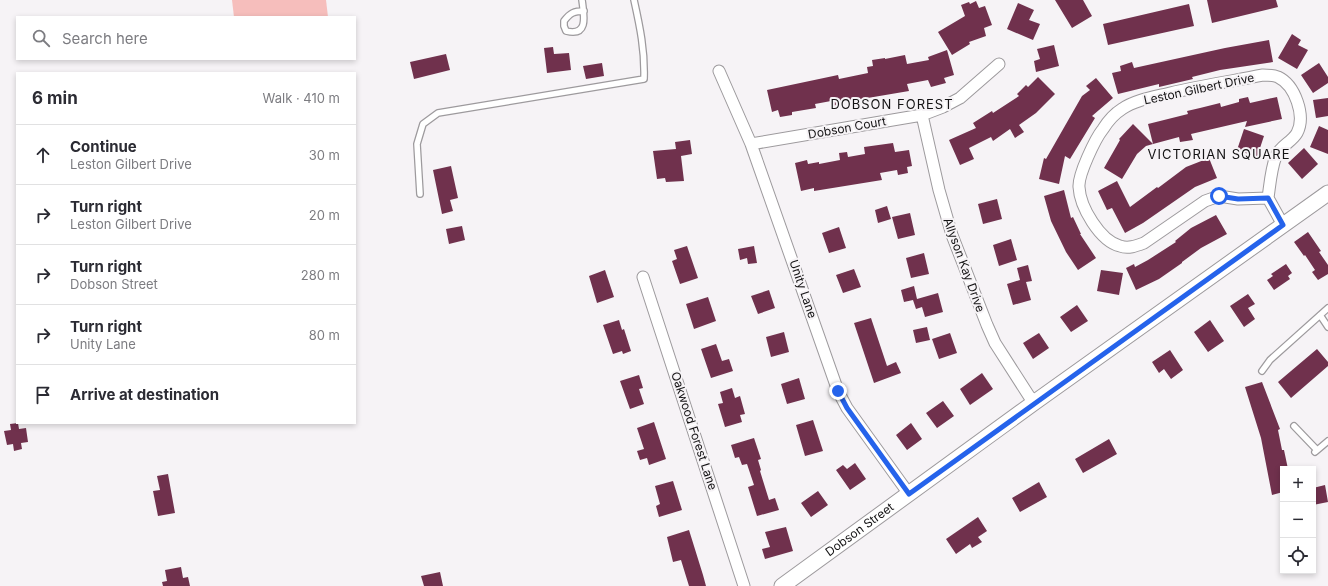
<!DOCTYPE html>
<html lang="en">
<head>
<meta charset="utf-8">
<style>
  :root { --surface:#fff; --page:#f2f2f3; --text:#2b2b33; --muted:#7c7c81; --line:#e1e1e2 }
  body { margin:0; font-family:Inter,sans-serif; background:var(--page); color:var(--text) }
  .controls { position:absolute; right:12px; bottom:12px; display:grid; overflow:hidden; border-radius:0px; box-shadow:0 2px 6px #0003 }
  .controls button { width:36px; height:36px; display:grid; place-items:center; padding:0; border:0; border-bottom:1px solid var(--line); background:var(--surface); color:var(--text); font:20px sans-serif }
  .stop { position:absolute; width:12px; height:12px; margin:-9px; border:3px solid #2563eb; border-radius:50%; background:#fff }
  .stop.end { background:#2563eb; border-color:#fff; box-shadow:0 1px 4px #0008 }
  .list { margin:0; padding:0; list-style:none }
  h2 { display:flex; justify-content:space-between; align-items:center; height:52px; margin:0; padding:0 16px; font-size:17px }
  h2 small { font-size:13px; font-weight:400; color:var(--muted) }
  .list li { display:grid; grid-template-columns:26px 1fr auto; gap:12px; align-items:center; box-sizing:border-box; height:60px; padding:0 16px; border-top:1px solid var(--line) }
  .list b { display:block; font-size:15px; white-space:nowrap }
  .list p { margin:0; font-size:13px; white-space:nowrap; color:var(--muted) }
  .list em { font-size:13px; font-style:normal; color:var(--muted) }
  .icon { flex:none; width:22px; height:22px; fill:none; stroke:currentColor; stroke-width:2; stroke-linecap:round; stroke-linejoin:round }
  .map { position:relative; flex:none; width:1328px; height:586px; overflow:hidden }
  .search { position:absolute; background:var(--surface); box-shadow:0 2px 6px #0003; left:16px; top:16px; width:340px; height:44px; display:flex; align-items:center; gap:10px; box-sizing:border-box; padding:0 14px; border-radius:0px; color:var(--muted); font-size:15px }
  .panel { position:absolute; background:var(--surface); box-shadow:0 2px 6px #0003; left:16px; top:72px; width:340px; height:352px; border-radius:0px }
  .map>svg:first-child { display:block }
  .green { fill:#f6bebc }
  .building { fill:#70314d }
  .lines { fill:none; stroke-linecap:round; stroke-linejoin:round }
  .lane-casing { stroke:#9d9a9d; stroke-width:8 }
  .street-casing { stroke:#9d9a9d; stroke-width:13 }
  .secondary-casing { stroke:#9d9a9d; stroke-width:17 }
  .lane { stroke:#fff; stroke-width:5.5 }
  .street { stroke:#fff; stroke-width:11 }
  .secondary { stroke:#fff; stroke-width:15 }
  .route { stroke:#2563eb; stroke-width:5 }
  .labels { text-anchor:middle; stroke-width:4; stroke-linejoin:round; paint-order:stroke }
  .street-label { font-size:12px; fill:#141314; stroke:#f6f3f6 }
  .neighbourhood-label { font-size:13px; letter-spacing:1px; fill:#141314; stroke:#f6f3f6 }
</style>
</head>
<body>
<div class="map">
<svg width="1328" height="586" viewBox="0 0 1328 586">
  <rect width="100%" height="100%" fill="#f6f3f6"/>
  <path class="green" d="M 232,0 L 326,0 L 328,17 L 234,17 Z"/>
  <path class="building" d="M 1055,0 L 1083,0 L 1092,16 L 1072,28 Z
    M 1207,0 L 1276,0 L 1278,7 L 1212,23 Z
    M 976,1 L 979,8 L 985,6 L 992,25 L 984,28 L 986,36 L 969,42 L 970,44 L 952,55 L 938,32 L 965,16 L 961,5 L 969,2 L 970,4 Z
    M 1018,3 L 1034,10 L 1029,20 L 1040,24 L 1033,40 L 1007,29 Z
    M 1189,4 L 1194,26 L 1108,45 L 1103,24 Z
    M 1292,34 L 1301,40 L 1298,45 L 1308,50 L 1297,69 L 1278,58 Z
    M 1269,40 L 1273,62 L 1220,70 L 1192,77 L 1193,79 L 1159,87 L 1159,84 L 1118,94 L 1112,73 L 1121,71 L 1120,66 L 1132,62 L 1134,68 L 1225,48 Z
    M 1054,45 L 1059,66 L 1036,72 L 1034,61 L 1040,59 L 1037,49 Z
    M 553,47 L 554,54 L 569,53 L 571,70 L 547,73 L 544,48 Z
    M 947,50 L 954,75 L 944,78 L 946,83 L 931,87 L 928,80 L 907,84 L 909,91 L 844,102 L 844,104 L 832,106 L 831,101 L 815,104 L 816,108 L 792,112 L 792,115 L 780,117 L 778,110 L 772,112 L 767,90 L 838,75 L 839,79 L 868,73 L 867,67 L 873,66 L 872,60 L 885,58 L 885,59 L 905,55 L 907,64 L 929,60 L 928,57 Z
    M 446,54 L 450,70 L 414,79 L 410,62 Z
    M 602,63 L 604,76 L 586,79 L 583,66 Z
    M 1319,63 L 1328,77 L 1328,83 L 1313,93 L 1301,75 Z
    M 1038,77 L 1055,94 L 1036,113 L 1019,125 L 1024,132 L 1015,138 L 1010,129 L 993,141 L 991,137 L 969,148 L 974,159 L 960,165 L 949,140 L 976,128 L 973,123 L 992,111 L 993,113 L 1019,96 L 1017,94 L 1026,85 L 1028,87 Z
    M 1096,78 L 1113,98 L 1092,116 L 1095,118 L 1070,159 L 1065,156 L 1059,184 L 1039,179 L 1044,158 L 1046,159 L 1082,96 L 1090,90 L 1086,86 Z
    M 1248,97 L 1250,103 L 1277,97 L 1282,119 L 1245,127 L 1247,121 L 1191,134 L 1193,140 L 1180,142 L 1179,137 L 1153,144 L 1148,124 L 1188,114 L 1187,111 L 1200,108 L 1220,103 L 1221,107 L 1239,102 L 1239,99 Z
    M 1328,98 L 1328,116 L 1316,118 L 1313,100 Z
    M 1133,124 L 1153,144 L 1146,146 L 1137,154 L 1122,179 L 1104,168 L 1120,140 L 1119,139 Z
    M 1319,126 L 1328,130 L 1328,154 L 1310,147 Z
    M 1244,129 L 1264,136 L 1257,157 L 1237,150 Z
    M 690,140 L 692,154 L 681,156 L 684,181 L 666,182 L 665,178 L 657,179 L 653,151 L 676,149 L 675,142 Z
    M 893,143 L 895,152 L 909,150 L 912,166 L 907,167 L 908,173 L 898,175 L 897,170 L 880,173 L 882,180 L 814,191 L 814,188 L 801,191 L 795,163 L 807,160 L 808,164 L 819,162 L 819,164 L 840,160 L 839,153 L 847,152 L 848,157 L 865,154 L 864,147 Z
    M 1304,148 L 1318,164 L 1302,179 L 1288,163 Z
    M 1209,158 L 1217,178 L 1195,187 L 1143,223 L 1125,233 L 1112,208 L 1107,210 L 1098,191 L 1117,181 L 1130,207 L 1157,187 L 1158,188 L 1186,167 Z
    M 451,166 L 458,198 L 450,200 L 453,211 L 442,214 L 433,170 Z
    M 1064,190 L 1071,218 L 1073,217 L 1081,234 L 1080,234 L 1096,258 L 1078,270 L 1066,252 L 1051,221 L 1044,196 Z
    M 997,199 L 1002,219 L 983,224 L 978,204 Z
    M 887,206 L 891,219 L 878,223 L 875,210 Z
    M 910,213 L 915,235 L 898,239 L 892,217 Z
    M 1216,215 L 1227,234 L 1201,248 L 1182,262 L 1182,263 L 1159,279 L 1136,290 L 1126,268 L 1134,264 L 1135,267 L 1148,260 L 1176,242 L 1175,241 L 1191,228 Z
    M 462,226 L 465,240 L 449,244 L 446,229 Z
    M 839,227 L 846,248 L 829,253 L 822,233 Z
    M 1308,232 L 1321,251 L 1319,252 L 1328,265 L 1328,274 L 1318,280 L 1312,272 L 1315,270 L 1305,255 L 1304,256 L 1294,242 Z
    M 1011,239 L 1017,260 L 999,266 L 993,245 Z
    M 687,246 L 698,278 L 680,284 L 672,261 L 677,259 L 674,250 Z
    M 754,246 L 757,263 L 748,264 L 747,258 L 740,260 L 738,249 Z
    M 924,253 L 929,274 L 911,278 L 906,258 Z
    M 1286,264 L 1292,273 L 1288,276 L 1290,279 L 1274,290 L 1267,280 L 1273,276 L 1271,274 Z
    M 1028,265 L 1032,281 L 1026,282 L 1031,300 L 1013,305 L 1007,284 L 1020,280 L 1017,268 Z
    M 854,269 L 861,287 L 843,293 L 836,275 Z
    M 605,270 L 614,297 L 597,303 L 589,276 Z
    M 1101,270 L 1123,273 L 1119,295 L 1097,291 Z
    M 914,286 L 917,299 L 938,293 L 943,312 L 925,317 L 922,307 L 916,309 L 913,300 L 904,302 L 901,290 Z
    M 769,290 L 775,308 L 758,314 L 751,296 Z
    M 1248,294 L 1255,304 L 1248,308 L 1255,319 L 1244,327 L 1230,306 Z
    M 708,297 L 716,321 L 694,329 L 686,304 Z
    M 1077,305 L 1088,321 L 1071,332 L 1060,317 Z
    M 871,318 L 887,366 L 896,362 L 901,373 L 874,383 L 854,323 Z
    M 619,320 L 622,330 L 624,329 L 631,351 L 623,354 L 622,351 L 613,354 L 603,325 Z
    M 1210,320 L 1224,341 L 1208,352 L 1194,332 Z
    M 927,327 L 930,340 L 916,343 L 913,330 Z
    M 784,332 L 789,352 L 771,357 L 766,337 Z
    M 950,333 L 957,353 L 939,359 L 932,339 Z
    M 1039,333 L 1049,348 L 1033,359 L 1023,343 Z
    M 716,344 L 722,361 L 729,359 L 733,371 L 711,378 L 701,349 Z
    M 1317,349 L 1328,362 L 1328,366 L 1291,398 L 1278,382 Z
    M 1170,350 L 1183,370 L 1171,379 L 1164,369 L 1159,373 L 1152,362 Z
    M 982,373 L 993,389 L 970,405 L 960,389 Z
    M 639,375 L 643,388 L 639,389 L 644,404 L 630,409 L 620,381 Z
    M 799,378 L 805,399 L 787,404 L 781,384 Z
    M 1262,382 L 1280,429 L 1278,430 L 1282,450 L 1284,450 L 1288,469 L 1283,469 L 1283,492 L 1272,495 L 1261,438 L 1245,387 Z
    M 732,388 L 735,398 L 740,396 L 745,414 L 740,415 L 742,422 L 725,427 L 718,404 L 723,403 L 720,392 Z
    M 943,401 L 954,416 L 937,428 L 926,413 Z
    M 813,420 L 823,451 L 805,456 L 796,425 Z
    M 654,422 L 666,459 L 649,465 L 647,458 L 640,460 L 637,451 L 644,449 L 637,428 Z
    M 18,423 L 19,429 L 26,428 L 28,442 L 21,443 L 22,449 L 14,451 L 13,444 L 7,445 L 4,431 L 11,430 L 10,424 Z
    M 911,423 L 922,439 L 907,450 L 896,435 Z
    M 754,438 L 761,459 L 758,460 L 761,470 L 760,471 L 769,500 L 775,498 L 779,510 L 757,516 L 748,487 L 754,485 L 747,464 L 742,465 L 739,457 L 735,458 L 731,445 Z
    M 1109,439 L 1117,454 L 1083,473 L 1075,459 Z
    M 855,463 L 866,479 L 850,490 L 836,470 L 843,465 L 847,469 Z
    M 168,474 L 175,513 L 158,516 L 153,491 L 160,490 L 157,476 Z
    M 673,481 L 682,510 L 659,517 L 656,506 L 660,504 L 655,486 Z
    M 1039,482 L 1047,497 L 1020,512 L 1012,498 Z
    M 1325,485 L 1328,502 L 1313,505 L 1313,488 Z
    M 818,491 L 828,505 L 811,517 L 801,503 Z
    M 978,517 L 987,531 L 978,537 L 982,542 L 972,548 L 970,544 L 956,554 L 946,539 Z
    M 786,527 L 793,551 L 765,559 L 762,549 L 770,547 L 765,532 Z
    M 689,530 L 703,575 L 706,586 L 689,586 L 681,560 L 673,562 L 667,537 Z
    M 181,567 L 183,578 L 188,577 L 190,586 L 163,586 L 162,582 L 167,581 L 165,570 Z
    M 440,572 L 443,586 L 424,586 L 421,576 Z"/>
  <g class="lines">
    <defs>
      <path id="lane" d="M 582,0 C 584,15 589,37 566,31 L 564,26 L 564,21 C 570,13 574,11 584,11
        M 420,194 L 417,144 L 423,124 L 438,113 L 644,79 C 645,51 640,27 634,0
        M 1320,315 L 1328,327
        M 1262,371 L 1270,360 L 1328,308
        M 1294,426 L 1317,450
        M 1315,452 L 1328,441"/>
      <path id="street" d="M 719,71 L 751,144 L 838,391 L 847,408 L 909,494
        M 1263,75 C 1268,75 1273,75 1278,77 C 1295,85 1306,116 1297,133 C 1292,142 1280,146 1276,156 C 1271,169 1270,184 1268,198 L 1238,199 L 1219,196 L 1205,201 L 1144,243 C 1136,246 1128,249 1120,246 C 1100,241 1080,207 1079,187 C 1078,175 1095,139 1103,129 C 1108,121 1114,114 1122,109 C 1135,100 1154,97 1170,93 C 1201,86 1232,81 1263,75 Z
        M 922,115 L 939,190 L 952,235 L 987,325 L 995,343 L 1029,396 L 1035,402
        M 751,144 L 922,115 L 943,107 L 960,98 L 999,64
        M 1268,198 L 1283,225
        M 643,277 L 744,586"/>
      <g id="secondary">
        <path id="s1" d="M 782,586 L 1035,402 L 1328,193"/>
      </g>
    </defs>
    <use href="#lane" class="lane-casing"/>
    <use href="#street" class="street-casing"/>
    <use href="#secondary" class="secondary-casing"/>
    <use href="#lane" class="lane"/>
    <use href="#street" class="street"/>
    <use href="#secondary" class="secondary"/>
  </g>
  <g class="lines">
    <path class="route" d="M 838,391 L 847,408 L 909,494 L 1283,225 L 1268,198 L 1238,199 L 1219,196"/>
  </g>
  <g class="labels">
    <g class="street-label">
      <text transform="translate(1199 89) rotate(-12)" y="4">Leston Gilbert Drive</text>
      <text transform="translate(847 128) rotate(-10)" y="4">Dobson Court</text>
      <text transform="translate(964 265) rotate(70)" y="4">Allyson Kay Drive</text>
      <text transform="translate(803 289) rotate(71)" y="4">Unity Lane</text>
      <text transform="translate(694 431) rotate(72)" y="4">Oakwood Forest Lane</text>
      <text dy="4" stroke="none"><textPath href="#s1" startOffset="96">Dobson Street</textPath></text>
    </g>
    <g class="neighbourhood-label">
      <text x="892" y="109">DOBSON FOREST</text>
      <text x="1219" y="159">VICTORIAN SQUARE</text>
    </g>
  </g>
</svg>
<div class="controls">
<button>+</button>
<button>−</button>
<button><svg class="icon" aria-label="locate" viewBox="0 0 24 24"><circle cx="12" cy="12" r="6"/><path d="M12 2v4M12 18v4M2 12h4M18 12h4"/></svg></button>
</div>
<div class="stop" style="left:1219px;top:196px"></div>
<div class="stop end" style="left:838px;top:391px"></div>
<div class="search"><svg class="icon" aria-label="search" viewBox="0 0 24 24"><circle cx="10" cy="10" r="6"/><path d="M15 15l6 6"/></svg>Search here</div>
<section class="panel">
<h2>6 min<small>Walk · 410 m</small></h2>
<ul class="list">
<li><svg class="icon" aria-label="ahead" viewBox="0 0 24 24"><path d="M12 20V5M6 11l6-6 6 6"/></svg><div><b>Continue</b><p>Leston Gilbert Drive</p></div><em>30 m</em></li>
<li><svg class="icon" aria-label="right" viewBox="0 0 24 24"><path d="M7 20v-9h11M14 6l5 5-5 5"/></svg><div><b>Turn right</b><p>Leston Gilbert Drive</p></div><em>20 m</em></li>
<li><svg class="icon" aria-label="right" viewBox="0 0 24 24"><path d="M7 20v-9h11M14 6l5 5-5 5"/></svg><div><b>Turn right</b><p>Dobson Street</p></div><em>280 m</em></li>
<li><svg class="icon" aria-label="right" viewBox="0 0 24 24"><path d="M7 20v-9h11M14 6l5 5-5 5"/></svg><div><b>Turn right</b><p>Unity Lane</p></div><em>80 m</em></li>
<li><svg class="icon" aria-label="arrive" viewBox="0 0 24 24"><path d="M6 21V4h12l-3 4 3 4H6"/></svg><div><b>Arrive at destination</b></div></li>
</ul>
</section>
</div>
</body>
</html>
